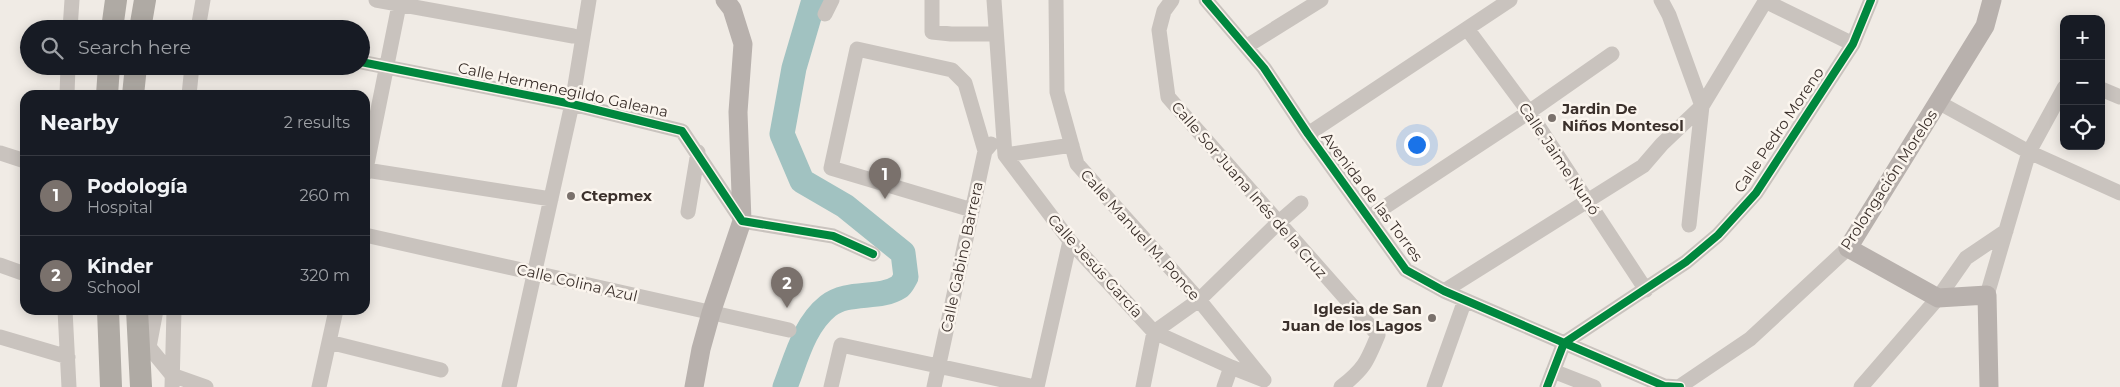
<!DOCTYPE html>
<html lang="en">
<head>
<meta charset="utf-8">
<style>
  :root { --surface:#171b24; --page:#242831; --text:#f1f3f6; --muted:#9ea1a6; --line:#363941; --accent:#7a716c }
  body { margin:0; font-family:Montserrat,sans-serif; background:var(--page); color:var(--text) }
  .controls { position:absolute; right:15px; top:15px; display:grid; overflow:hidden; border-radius:10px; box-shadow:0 2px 12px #0003 }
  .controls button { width:45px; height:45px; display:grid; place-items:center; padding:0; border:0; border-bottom:1px solid var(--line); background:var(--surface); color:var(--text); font:25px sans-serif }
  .you { position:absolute; left:1416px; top:144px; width:18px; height:18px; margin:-12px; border:4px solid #fff; border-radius:50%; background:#1a73e8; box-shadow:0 0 0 8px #1a73e833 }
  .badge { display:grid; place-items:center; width:32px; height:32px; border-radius:50%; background:var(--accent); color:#fff; font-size:16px; font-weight:700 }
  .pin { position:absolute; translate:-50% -41px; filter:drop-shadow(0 1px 2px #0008) }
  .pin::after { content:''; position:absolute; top:26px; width:18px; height:15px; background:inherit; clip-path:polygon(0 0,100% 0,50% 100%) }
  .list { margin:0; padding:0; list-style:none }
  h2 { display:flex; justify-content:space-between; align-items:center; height:65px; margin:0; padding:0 20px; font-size:21px }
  h2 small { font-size:16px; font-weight:400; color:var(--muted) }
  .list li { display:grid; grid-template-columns:32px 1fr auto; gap:15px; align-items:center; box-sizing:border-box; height:80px; padding:0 20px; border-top:1px solid var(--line) }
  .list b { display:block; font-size:19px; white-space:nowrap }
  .list p { margin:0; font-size:16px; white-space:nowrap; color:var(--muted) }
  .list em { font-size:16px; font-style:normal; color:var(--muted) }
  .icon { flex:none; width:28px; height:28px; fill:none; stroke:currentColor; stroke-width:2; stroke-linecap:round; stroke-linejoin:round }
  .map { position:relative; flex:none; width:2120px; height:387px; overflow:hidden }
  .search { position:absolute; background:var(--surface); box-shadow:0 2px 12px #0003; left:20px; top:20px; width:350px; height:55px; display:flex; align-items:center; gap:12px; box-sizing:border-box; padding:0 18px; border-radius:28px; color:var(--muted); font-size:19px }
  .panel { position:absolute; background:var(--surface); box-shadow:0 2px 12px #0003; left:20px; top:90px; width:350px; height:225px; border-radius:15px }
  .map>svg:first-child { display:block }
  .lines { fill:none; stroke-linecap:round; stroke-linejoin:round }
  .river { stroke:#a1c2c1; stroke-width:25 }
  .minor { stroke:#c9c3be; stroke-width:15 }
  .major { stroke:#b8b1ad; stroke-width:19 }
  .highway { stroke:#afaaa4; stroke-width:22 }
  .cycleway-casing { stroke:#fbf5ee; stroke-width:11 }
  .cycleway { stroke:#00873e; stroke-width:8 }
  .poi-dot { fill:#7a716c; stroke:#fbf5ee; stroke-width:2 }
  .labels { text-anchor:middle; stroke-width:5; stroke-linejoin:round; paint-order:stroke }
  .street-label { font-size:15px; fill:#3b302b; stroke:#fbf5ee }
  .poi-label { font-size:15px; font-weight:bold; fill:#3b302b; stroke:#fbf5ee; text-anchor:start }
</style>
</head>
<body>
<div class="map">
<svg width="2120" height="387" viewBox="0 0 2120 387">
  <rect width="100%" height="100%" fill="#f0ebe5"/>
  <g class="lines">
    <path class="river" d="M 785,387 C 796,359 804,325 828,306 C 848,290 879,300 899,287 C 902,285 904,280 906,277 L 903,253 L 845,206 L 802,181 L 782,134 L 794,68 L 814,0"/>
    <path class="minor" d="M 376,0 L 573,36
      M 932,0 L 932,32 L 951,34 L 996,34
      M 994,0 L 1005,155 L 1070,241 L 1154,332 L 1231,367 L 1264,380
      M 1056,0 L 1057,92 L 1077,164 L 1199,300 L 1263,379
      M 1172,0 L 1164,11 L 1159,30 L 1168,97 L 1378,335 C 1367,362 1364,369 1341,387
      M 1206,0 L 1264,68 L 1308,134 L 1406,270 L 1444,291 L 1664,386 L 1680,387
      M 1661,0 L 1669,15 L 1702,106 L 1689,225
      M 1765,1 L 1853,44
      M 825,14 L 832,0
      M 70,29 L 72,0
      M 198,29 L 203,0
      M 1468,30 L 1529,112 L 1646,290
      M 1247,46 L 1321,0
      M 361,62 L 572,104 L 682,131 L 742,221 L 833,236 L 873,254
      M 2101,89 L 2120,97
      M 67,95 L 68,66
      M 189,95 L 192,66
      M 1938,102 L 2029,152 L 2120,193
      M 1308,134 L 1510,0
      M 0,153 L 25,161
      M 1005,155 L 1072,145
      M 366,170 L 551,199
      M 365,174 L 400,0
      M 972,210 L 831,168 L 857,49 L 952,70 L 965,83 L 985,151
      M 688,212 L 698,152
      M 1368,218 L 1529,112 L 1612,54
      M 365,235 L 789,330
      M 0,265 L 25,274
      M 1444,291 L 1643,166 L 1662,144 L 1702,106 L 1766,0
      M 1987,295 L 2029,152 L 2064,88
      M 65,310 L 69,387
      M 156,310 L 149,347 L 172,375 L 206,387
      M 0,337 L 68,357
      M 329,342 L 441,370
      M 1553,371 L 1594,387
      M 172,387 L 174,310
      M 319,387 L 336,310
      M 509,387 L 572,104 L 589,0
      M 831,387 L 841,345 L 1035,387
      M 934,387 L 985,151 L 991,144
      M 1037,387 L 1070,241
      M 1143,387 L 1154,332 L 1199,300 L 1278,223 L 1301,203
      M 1224,387 L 1231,367
      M 1434,387 L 1465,300
      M 1547,387 L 1564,343 L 1686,262 L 1718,235 L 1756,193 L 1853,44 L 1871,0
      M 1679,387 L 1750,339 L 1848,248
      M 1861,387 L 1938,298 L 1966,258 L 2006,231"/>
    <path class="major" d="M 694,387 L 701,349 L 711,313 L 742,221 L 738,112 L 743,44 L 732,9 L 725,0
      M 1989,387 L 1987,295 L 1938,298 L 1848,248 L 1985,26 L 1992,0"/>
    <path class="highway" d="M 112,29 L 116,0
      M 140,29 L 145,0
      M 107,95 L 109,66
      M 133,95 L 136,66
      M 108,310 L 111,387
      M 137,310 L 141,387"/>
    <defs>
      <path id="cycleway" d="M 1206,0 L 1264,68 L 1308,134 L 1406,270 L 1444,291 L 1664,386 L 1680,387
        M 361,62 L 572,104 L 682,131 L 742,221 L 833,236 L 873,254
        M 1547,387 L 1564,343 L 1686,262 L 1718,235 L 1756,193 L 1853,44 L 1871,0"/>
    </defs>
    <use href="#cycleway" class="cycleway-casing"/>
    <use href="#cycleway" class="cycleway"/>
  </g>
  <g class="poi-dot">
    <circle cx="1552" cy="118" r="5"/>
    <circle cx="571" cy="196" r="5"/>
    <circle cx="1432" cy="318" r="5"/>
  </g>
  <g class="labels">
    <g class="street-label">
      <text transform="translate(563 90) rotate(12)" y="5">Calle Hermenegildo Galeana</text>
      <text transform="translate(1779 130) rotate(-56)" y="5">Calle Pedro Moreno</text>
      <text transform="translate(1559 159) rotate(56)" y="5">Calle Jaime Nunó</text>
      <text transform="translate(1889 180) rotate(-57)" y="5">Prolongación Morelos</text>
      <text transform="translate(1249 190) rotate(49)" y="5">Calle Sor Juana Inés de la Cruz</text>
      <text transform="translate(1372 197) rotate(53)" y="5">Avenida de las Torres</text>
      <text transform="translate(1140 235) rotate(48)" y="5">Calle Manuel M. Ponce</text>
      <text transform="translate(962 257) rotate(-78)" y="5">Calle Gabino Barrera</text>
      <text transform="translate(1095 266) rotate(48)" y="5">Calle Jesús García</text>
      <text transform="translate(577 283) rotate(13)" y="5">Calle Colina Azul</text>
    </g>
    <g class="poi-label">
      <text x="1562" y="114">Jardin De<tspan x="1562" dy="17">Niños Montesol</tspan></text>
      <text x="581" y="201">Ctepmex</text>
      <text x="1422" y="314" text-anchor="end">Iglesia de San<tspan x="1422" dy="17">Juan de los Lagos</tspan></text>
    </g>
  </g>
</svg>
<div class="controls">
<button>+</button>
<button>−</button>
<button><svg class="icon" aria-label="locate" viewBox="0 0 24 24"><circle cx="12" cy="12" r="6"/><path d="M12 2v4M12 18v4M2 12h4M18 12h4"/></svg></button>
</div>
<div class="you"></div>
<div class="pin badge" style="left:885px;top:199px">1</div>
<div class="pin badge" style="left:787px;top:308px">2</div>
<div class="search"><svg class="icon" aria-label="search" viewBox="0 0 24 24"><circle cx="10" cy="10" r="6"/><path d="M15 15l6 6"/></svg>Search here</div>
<section class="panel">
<h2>Nearby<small>2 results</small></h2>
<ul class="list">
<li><span class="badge">1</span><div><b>Podología</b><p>Hospital</p></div><em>260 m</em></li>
<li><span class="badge">2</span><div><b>Kinder</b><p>School</p></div><em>320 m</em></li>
</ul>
</section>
</div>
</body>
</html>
